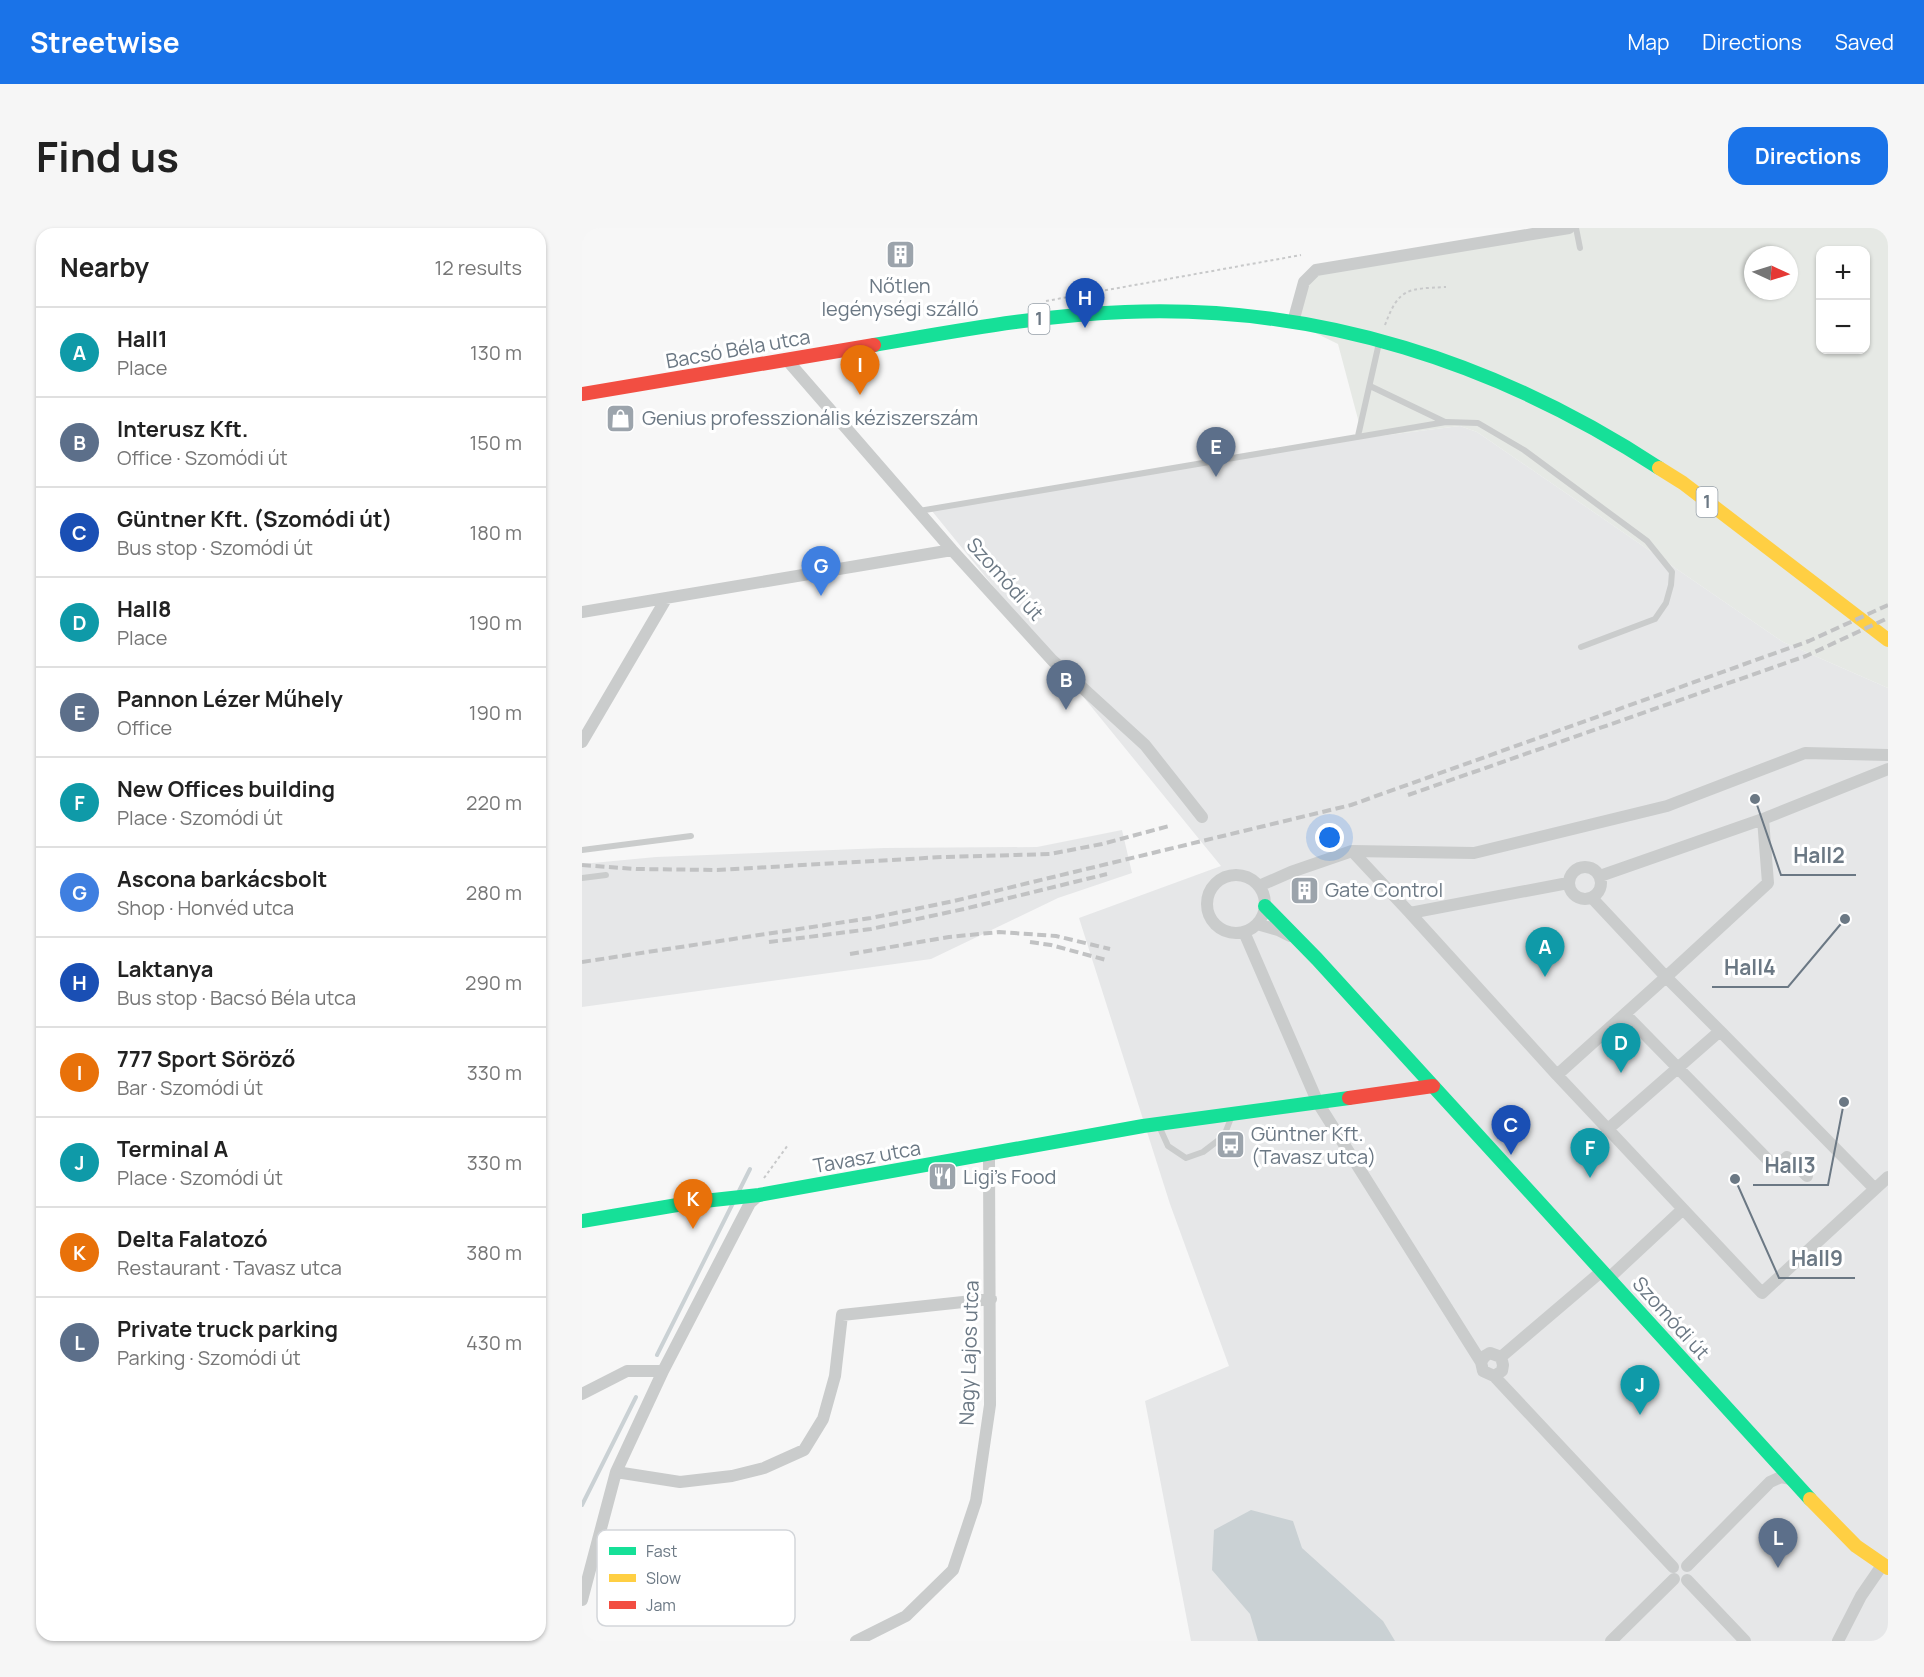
<!DOCTYPE html>
<html lang="en">
<head>
<meta charset="utf-8">
<style>
  :root { --surface:#fff; --page:#f6f6f6; --text:#222; --muted:#767676; --line:#e0e0e0; --accent:#1a73e8 }
  body { margin:0; font-family:Manrope,sans-serif; background:var(--page); color:var(--text) }
  .controls { position:absolute; right:18px; top:18px; display:grid; overflow:hidden; border-radius:12px; box-shadow:0 2px 4px #0004 }
  .controls button { width:54px; height:54px; display:grid; place-items:center; padding:0; border:0; border-bottom:2px solid var(--line); background:var(--surface); color:var(--text); font:30px sans-serif }
  .compass { position:absolute; left:1162px; top:18px; width:54px; height:54px; border-radius:50%; background:var(--surface); box-shadow:0 2px 4px #0004; rotate:94deg }
  .you { position:absolute; left:748px; top:610px; width:21px; height:21px; margin:-15px; border:4px solid #fff; border-radius:50%; background:#1a73e8; box-shadow:0 0 0 9px #1a73e833 }
  .badge { display:grid; place-items:center; width:39px; height:39px; border-radius:50%; background:var(--accent); color:#fff; font-size:20px; font-weight:700 }
  .pin { position:absolute; translate:-50% -50px; filter:drop-shadow(0 2px 3px #0008) }
  .pin::after { content:''; position:absolute; top:32px; width:21px; height:18px; background:inherit; clip-path:polygon(0 0,100% 0,50% 100%) }
  .list { margin:0; padding:0; list-style:none }
  h2 { display:flex; justify-content:space-between; align-items:center; height:78px; margin:0; padding:0 24px; font-size:26px }
  h2 small { font-size:20px; font-weight:400; color:var(--muted) }
  .list li { display:grid; grid-template-columns:39px 1fr auto; gap:18px; align-items:center; box-sizing:border-box; height:90px; padding:0 24px; border-top:2px solid var(--line) }
  .list b { display:block; font-size:22px; white-space:nowrap }
  .list p { margin:0; font-size:20px; white-space:nowrap; color:var(--muted) }
  .list em { font-size:20px; font-style:normal; color:var(--muted) }
  .map { position:relative; flex:none; width:1306px; height:1413px; overflow:hidden; border-radius:18px }
  header { display:flex; align-items:center; gap:36px; box-sizing:border-box; height:84px; padding:0 30px; background:var(--accent); color:#fff }
  header strong { font-size:28px }
  nav { display:flex; gap:33px; margin-inline-start:auto; font-size:21px }
  .intro { display:flex; align-items:center; justify-content:space-between; box-sizing:border-box; height:144px; padding:0 36px }
  h1 { margin:0; font-size:42px }
  .button { padding:15px 27px; border-radius:18px; background:var(--accent); color:#fff; font-size:21px; font-weight:700 }
  main { display:flex; gap:36px; padding:0 36px }
  aside { flex:1; background:var(--surface); border-radius:18px; box-shadow:0 2px 4px #0004 }
  .map>svg:first-child { display:block }
  .built { fill:#e6e7e8 }
  .green { fill:#e6e9e5; fill-rule:evenodd }
  .water { fill:#cad1d4 }
  .lines { fill:none; stroke-linecap:round; stroke-linejoin:round }
  .stream { stroke:#cad1d4; stroke-width:4 }
  .path { stroke:#c8c9ca; stroke-width:2; stroke-dasharray:3 3; stroke-linecap:butt }
  .lane { stroke:#cacccc; stroke-width:6 }
  .street { stroke:#cacccc; stroke-width:12 }
  .fast { stroke:#16e098; stroke-width:14 }
  .slow { stroke:#ffcf43; stroke-width:14 }
  .jam { stroke:#f24e42; stroke-width:14 }
  .rail { stroke:#c1c2c3; stroke-width:4; stroke-dasharray:9 4.5; stroke-linecap:butt }
  .labels { text-anchor:middle; stroke-width:6; stroke-linejoin:round; paint-order:stroke }
  .shield { fill:#fff; stroke:#97a0a9; stroke-width:1.5 }
  .shield-label { font-size:18px; font-weight:bold; fill:#6b7884 }
  .poi-label { font-size:20px; fill:#6b7884; stroke:#fff; text-anchor:start }
  .street-label { font-size:20px; fill:#6b7884; stroke:#fff }
  .key { fill:#fff; stroke:#d3d6da; stroke-width:1.5 }
  .key-label { font-size:16px; fill:#6b7884 }
  .leader { fill:none; stroke:#6b7884; stroke-width:2 }
  .callout-dot { fill:#6b7884; stroke:#fff; stroke-width:2 }
  .callout-label { font-size:21px; text-anchor:middle; font-weight:bold; fill:#6b7884; stroke:#fff; stroke-width:6; stroke-linejoin:round; paint-order:stroke }
</style>
</head>
<body>
<header>
<strong>Streetwise</strong>
<nav><a>Map</a><a>Directions</a><a>Saved</a></nav>
</header>
<div class="intro"><h1>Find us</h1><a class="button">Directions</a></div>
<main>
<aside>
<h2>Nearby<small>12 results</small></h2>
<ul class="list">
<li><span class="badge" style="background:#0f9aa8">A</span><div><b>Hall1</b><p>Place</p></div><em>130 m</em></li>
<li><span class="badge" style="background:#5c6f8a">B</span><div><b>Interusz Kft.</b><p>Office · Szomódi út</p></div><em>150 m</em></li>
<li><span class="badge" style="background:#1a4fb4">C</span><div><b>Güntner Kft. (Szomódi út)</b><p>Bus stop · Szomódi út</p></div><em>180 m</em></li>
<li><span class="badge" style="background:#0f9aa8">D</span><div><b>Hall8</b><p>Place</p></div><em>190 m</em></li>
<li><span class="badge" style="background:#5c6f8a">E</span><div><b>Pannon Lézer Műhely</b><p>Office</p></div><em>190 m</em></li>
<li><span class="badge" style="background:#0f9aa8">F</span><div><b>New Offices building</b><p>Place · Szomódi út</p></div><em>220 m</em></li>
<li><span class="badge" style="background:#3f7fe0">G</span><div><b>Ascona barkácsbolt</b><p>Shop · Honvéd utca</p></div><em>280 m</em></li>
<li><span class="badge" style="background:#1a4fb4">H</span><div><b>Laktanya</b><p>Bus stop · Bacsó Béla utca</p></div><em>290 m</em></li>
<li><span class="badge" style="background:#e8710a">I</span><div><b>777 Sport Söröző</b><p>Bar · Szomódi út</p></div><em>330 m</em></li>
<li><span class="badge" style="background:#0f9aa8">J</span><div><b>Terminal A</b><p>Place · Szomódi út</p></div><em>330 m</em></li>
<li><span class="badge" style="background:#e8710a">K</span><div><b>Delta Falatozó</b><p>Restaurant · Tavasz utca</p></div><em>380 m</em></li>
<li><span class="badge" style="background:#5c6f8a">L</span><div><b>Private truck parking</b><p>Parking · Szomódi út</p></div><em>430 m</em></li>
</ul>
</aside>
<div class="map">
<svg width="1306" height="1413" viewBox="0 0 1306 1413">
  <rect width="100%" height="100%" fill="#f7f7f7"/>
  <path class="built" d="M 878,198 L 895,204 L 1201,414 L 1306,460 L 1306,1413 L 609,1413 L 563,1173 L 647,1138 L 588,976 L 497,690 L 639,638 L 350,283 L 781,210 Z
    M 540,602 L 550,645 L 476,670 L 349,731 L 0,779 L 0,636 L 74,629 L 302,620 L 455,619 Z"/>
  <path class="green" d="M 987,0 L 1306,0 L 1306,460 L 1201,414 L 895,204 L 878,198 L 781,210 L 756,116 L 711,94 L 734,42 ZM 1238,22 L 1284,22 L 1284,122 L 1238,122 ZM 1171,27 L 1207,27 L 1207,63 L 1171,63 Z"/>
  <path class="water" d="M 669,1282 L 711,1293 L 720,1320 L 801,1393 L 813,1413 L 676,1413 L 668,1386 L 630,1342 L 632,1302 Z"/>
  <g class="lines">
    <path class="stream" d="M 157,963 L 168,941
      M 75,1127 L 151,975
      M 0,1277 L 54,1169"/>
    <path class="path" d="M 464,73 L 719,27
      M 803,97 C 817,59 826,61 864,59
      M 182,950 L 206,917"/>
    <path class="lane" d="M 994,0 L 998,20
      M 788,158 L 863,194
      M 776,208 L 797,115
      M 337,283 L 864,194 L 896,195 L 942,222 L 1065,313 L 1090,344 L 1089,357 L 1084,375 L 1073,391 L 999,419
      M 0,622 L 109,608
      M 0,650 L 24,647
      M 577,898 L 586,918 L 604,930 L 621,924 L 642,908 L 649,890"/>
    <path class="street" d="M 711,94 L 722,54 L 734,42 L 987,0
      M 205,132 L 370,322 L 470,432 L 563,517 L 620,589
      M 0,384 L 370,322
      M 0,514 L 84,371
      M 1181,591 L 1306,541
      M987 655a16 16 0 1 1 32 0a16 16 0 1 1-32 0Z
      M625 676a29 29 0 1 1 58 0a29 29 0 1 1-58 0Z
      M 1018,648 L 1181,591 L 1186,655 L 1084,749 L 1138,803
      M 986,655 L 828,685 L 770,623 L 892,625 L 1085,578 L 1223,525 L 1306,527
      M 677,658 L 709,644 L 770,623
      M 828,685 L 975,847 L 1084,749 L 1010,670
      M 675,696 L 696,702 L 708,708
      M 662,704 L 736,875 L 899,1134 L 901,1143 L 912,1148 L 1091,1339
      M 1043,786 L 1193,939 L 1205,929 L 1225,948
      M 975,847 L 1180,1065 L 1293,961 L 1138,803 L 1026,901
      M 1293,961 L 1306,949
      M 1027,1050 L 1101,981
      M 919,1129 L 1020,1043
      M 899,1134 L 903,1128 L 908,1125 L 919,1129 L 921,1137 L 920,1143 L 912,1148
      M 0,1166 L 45,1143 L 81,1143
      M 34,1244 L 98,1254 L 150,1248 L 182,1240 L 222,1222 L 241,1191 L 253,1148 L 260,1087 L 409,1071
      M 1105,1338 L 1188,1254 L 1199,1249 L 1209,1251
      M 1105,1352 L 1163,1413
      M 0,1372 L 34,1244 L 81,1143 L 168,975 L 177,967
      M 274,1413 L 324,1388 L 371,1342 L 394,1273 L 408,1177 L 407,931 L 404,928
      M 1029,1413 L 1092,1351
      M 1256,1413 L 1279,1368 L 1301,1336"/>
    <path class="fast" d="M 292,117 C 375,103 458,87 543,84 C 736,76 917,135 1077,240
      M 683,678 L 735,731 L 1228,1271
      M 0,993 L 113,974 L 177,967 L 561,898 L 767,870"/>
    <path class="slow" d="M 1077,240 L 1101,255 L 1306,412
      M 1228,1271 L 1274,1318 L 1306,1340"/>
    <path class="jam" d="M 0,166 L 292,117
      M 767,870 L 851,858"/>
    <path class="rail" d="M 826,567 L 1224,428 L 1306,390
      M 0,637 L 54,641 L 135,642 L 361,629 L 468,626 L 520,616 L 587,598
      M 187,714 L 289,701 L 382,681 L 525,646
      M 448,714 L 469,717 L 524,732
      M 268,726 L 367,709 L 417,704 L 474,708 L 528,721
      M 0,734 L 289,690 L 372,673 L 769,577 L 1227,413 L 1306,377"/>
  </g>
  <defs>
    <symbol id="building-square" viewBox="-11 -11 22 22"><rect x="-9" y="-9" width="18" height="18" rx="4" fill="#9ca4ac" stroke="#fff"/><path d="M-4-6H4V6H1V3H-1V6H-4ZM-2.5-4.3h1.7v1.8h-1.7ZM.8-4.3h1.7v1.8H.8ZM-2.5-1h1.7V.8h-1.7ZM.8-1h1.7V.8H.8Z" fill="#fff"/></symbol>
    <symbol id="shop-square" viewBox="-11 -11 22 22"><rect x="-9" y="-9" width="18" height="18" rx="4" fill="#9ca4ac" stroke="#fff"/><path d="M-5-2.5h2.3a2.7 3.5 0 0 1 5.4 0H5L5.5 6h-11ZM-1.5-2.5h3a1.5 2.3 0 0 0-3 0Z" fill="#fff"/></symbol>
    <symbol id="bus-square" viewBox="-11 -11 22 22"><rect x="-9" y="-9" width="18" height="18" rx="4" fill="#9ca4ac" stroke="#fff"/><path d="M-5-6H5V4H4V6H2V4H-2V6H-4V4H-5ZM-3.5-4V0h7V-4ZM-3.5 1.2v1.5H-2V1.2ZM2 1.2v1.5H3.5V1.2Z" fill="#fff"/></symbol>
    <symbol id="restaurant-square" viewBox="-11 -11 22 22"><rect x="-9" y="-9" width="18" height="18" rx="4" fill="#9ca4ac" stroke="#fff"/><path d="M-5-6h1v4h1v-4h1v4h1v-4h1v5L-1.5 .5V6h-2V.5L-5-1ZM5-6V6H3V1.5H1.5Q1.5-4 5-6Z" fill="#fff"/></symbol>
  </defs>
  <g fill-rule="evenodd">
    <use href="#building-square" x="302" y="10" width="33" height="33"/>
    <use href="#shop-square" x="22" y="174" width="33" height="33"/>
    <use href="#building-square" x="706" y="646" width="33" height="33"/>
    <use href="#bus-square" x="632" y="900" width="33" height="33"/>
    <use href="#restaurant-square" x="344" y="932" width="33" height="33"/>
  </g>
  <g class="labels">
    <g class="shield">
      <rect x="446.5" y="76" width="21" height="30" rx="4.5"/>
      <rect x="1114.5" y="259" width="21" height="30" rx="4.5"/>
    </g>
    <g class="shield-label">
      <text x="457" y="97">1</text>
      <text x="1125" y="280">1</text>
    </g>
    <g class="poi-label">
      <text x="318" y="65" text-anchor="middle">Nőtlen<tspan x="318" dy="23">legénységi szálló</tspan></text>
      <text x="60" y="197">Genius professzionális kéziszerszám</text>
      <text x="743" y="669">Gate Control</text>
      <text x="669" y="913">Güntner Kft.<tspan x="669" dy="23">(Tavasz utca)</tspan></text>
      <text x="381" y="956">Ligi's Food</text>
    </g>
    <g class="street-label">
      <text transform="translate(156 121) rotate(-10)" y="7">Bacsó Béla utca</text>
      <text transform="translate(423 351) rotate(48)" y="7">Szomódi út</text>
      <text transform="translate(285 929) rotate(-10)" y="7">Tavasz utca</text>
      <text transform="translate(1089 1090) rotate(48)" y="7">Szomódi út</text>
      <text transform="translate(387 1125) rotate(-88)" y="7">Nagy Lajos utca</text>
    </g>
  </g>
  <rect x="15" y="1302" width="198" height="96" rx="9" class="key"/>
  <rect x="27" y="1319" width="27" height="8" fill="#16e098"/>
  <rect x="27" y="1346" width="27" height="8" fill="#ffcf43"/>
  <rect x="27" y="1373" width="27" height="8" fill="#f24e42"/>
  <g class="key-label">
    <text x="64" y="1329">Fast</text>
    <text x="64" y="1356">Slow</text>
    <text x="64" y="1383">Jam</text>
  </g>
  <path class="leader" d="M1173 571L1199 647H1274M1263 691L1206 759H1130M1262 874L1246 957H1171M1153 951L1197 1050H1273"/>
  <g class="callout-dot">
    <circle cx="1173" cy="571" r="6"/>
    <circle cx="1263" cy="691" r="6"/>
    <circle cx="1262" cy="874" r="6"/>
    <circle cx="1153" cy="951" r="6"/>
  </g>
  <g class="callout-label">
    <text x="1237" y="635">Hall2</text>
    <text x="1168" y="747">Hall4</text>
    <text x="1208" y="945">Hall3</text>
    <text x="1235" y="1038">Hall9</text>
  </g>
</svg>
<div class="controls">
<button>+</button>
<button>−</button>
</div>
<svg class="compass" viewBox="-18 -18 36 36"><path d="M0-13l5 13h-10z" fill="#e53935"/><path d="M0 13l5-13h-10z" fill="#767676"/></svg>
<div class="you"></div>
<div class="pin badge" style="left:963px;top:749px;background:#0f9aa8">A</div>
<div class="pin badge" style="left:484px;top:482px;background:#5c6f8a">B</div>
<div class="pin badge" style="left:929px;top:927px;background:#1a4fb4">C</div>
<div class="pin badge" style="left:1039px;top:845px;background:#0f9aa8">D</div>
<div class="pin badge" style="left:634px;top:249px;background:#5c6f8a">E</div>
<div class="pin badge" style="left:1008px;top:950px;background:#0f9aa8">F</div>
<div class="pin badge" style="left:239px;top:368px;background:#3f7fe0">G</div>
<div class="pin badge" style="left:503px;top:100px;background:#1a4fb4">H</div>
<div class="pin badge" style="left:278px;top:167px;background:#e8710a">I</div>
<div class="pin badge" style="left:1058px;top:1187px;background:#0f9aa8">J</div>
<div class="pin badge" style="left:111px;top:1001px;background:#e8710a">K</div>
<div class="pin badge" style="left:1196px;top:1340px;background:#5c6f8a">L</div>
</div>
</main>
</body>
</html>
